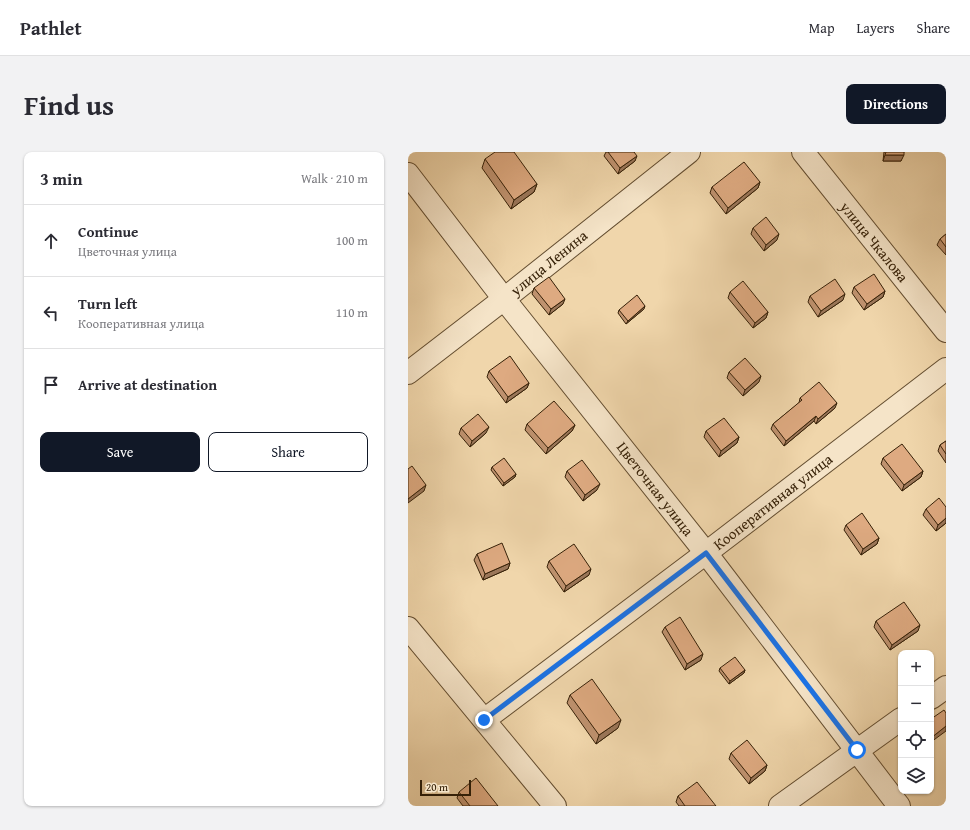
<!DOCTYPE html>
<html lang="en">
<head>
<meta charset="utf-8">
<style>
  :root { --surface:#fff; --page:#f2f2f3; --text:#2b2b33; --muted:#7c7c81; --line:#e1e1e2; --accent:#111827 }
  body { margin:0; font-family:"Gentium Book Plus",serif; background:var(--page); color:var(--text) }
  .controls { position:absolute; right:12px; bottom:12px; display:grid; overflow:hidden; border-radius:8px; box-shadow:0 1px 3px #0004 }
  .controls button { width:36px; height:36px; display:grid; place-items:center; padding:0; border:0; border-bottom:1px solid var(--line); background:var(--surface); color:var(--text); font:20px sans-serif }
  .scale { position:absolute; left:12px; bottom:10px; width:51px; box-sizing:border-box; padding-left:4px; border:2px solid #362108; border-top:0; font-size:11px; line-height:14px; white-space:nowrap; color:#362108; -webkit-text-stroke:3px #f5e4c8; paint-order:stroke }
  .stop { position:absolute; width:12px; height:12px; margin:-9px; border:3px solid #1a73e8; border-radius:50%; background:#fff }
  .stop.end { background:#1a73e8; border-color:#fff; box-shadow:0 1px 4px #0008 }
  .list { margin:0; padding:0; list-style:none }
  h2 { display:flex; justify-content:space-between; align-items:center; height:52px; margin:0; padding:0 16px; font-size:17px }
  h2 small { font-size:13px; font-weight:400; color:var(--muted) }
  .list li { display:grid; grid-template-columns:26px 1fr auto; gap:12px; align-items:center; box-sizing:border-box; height:72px; padding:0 16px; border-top:1px solid var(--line) }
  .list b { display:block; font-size:15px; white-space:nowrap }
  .list p { margin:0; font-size:13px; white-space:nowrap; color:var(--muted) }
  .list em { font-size:13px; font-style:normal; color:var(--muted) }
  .actions { display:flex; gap:8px; padding:12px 16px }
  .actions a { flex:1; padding:9px 0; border:1px solid var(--accent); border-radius:8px; text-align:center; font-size:14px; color:var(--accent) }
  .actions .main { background:var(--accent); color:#fff }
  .icon { flex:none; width:22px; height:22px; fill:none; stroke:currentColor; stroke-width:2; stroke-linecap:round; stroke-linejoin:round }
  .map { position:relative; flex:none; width:538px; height:654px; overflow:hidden; border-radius:8px }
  header { display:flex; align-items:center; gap:24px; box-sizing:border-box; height:56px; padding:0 20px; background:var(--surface); border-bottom:1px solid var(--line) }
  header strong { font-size:19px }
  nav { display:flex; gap:22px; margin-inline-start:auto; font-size:14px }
  .intro { display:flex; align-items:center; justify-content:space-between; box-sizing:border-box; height:96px; padding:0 24px }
  h1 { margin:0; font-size:28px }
  .button { padding:10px 18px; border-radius:8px; background:var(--accent); color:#fff; font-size:14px; font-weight:700 }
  main { display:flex; gap:24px; padding:0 24px }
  aside { flex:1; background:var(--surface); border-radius:8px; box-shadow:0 1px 3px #0004 }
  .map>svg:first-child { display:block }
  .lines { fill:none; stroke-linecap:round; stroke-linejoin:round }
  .minor-casing { stroke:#644e31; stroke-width:24 }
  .minor { stroke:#f5e4c8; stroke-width:22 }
  .wall { fill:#bf926f; stroke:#362108 }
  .shaded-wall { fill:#9b775a; stroke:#362108 }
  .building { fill:#deaa81; stroke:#362108 }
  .route { stroke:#1a73e8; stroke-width:5 }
  .labels { text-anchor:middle; stroke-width:3; stroke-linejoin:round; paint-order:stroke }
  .street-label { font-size:15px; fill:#362108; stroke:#f5e4c8 }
</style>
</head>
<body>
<header>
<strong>Pathlet</strong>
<nav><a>Map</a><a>Layers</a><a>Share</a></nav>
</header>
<div class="intro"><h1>Find us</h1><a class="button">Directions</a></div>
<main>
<aside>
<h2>3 min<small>Walk · 210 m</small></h2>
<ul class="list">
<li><svg class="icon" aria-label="ahead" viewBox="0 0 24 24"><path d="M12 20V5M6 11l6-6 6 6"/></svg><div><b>Continue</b><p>Цветочная улица</p></div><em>100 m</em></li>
<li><svg class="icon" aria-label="left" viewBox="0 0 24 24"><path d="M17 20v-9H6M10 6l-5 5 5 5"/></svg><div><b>Turn left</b><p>Кооперативная улица</p></div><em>110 m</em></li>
<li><svg class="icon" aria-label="arrive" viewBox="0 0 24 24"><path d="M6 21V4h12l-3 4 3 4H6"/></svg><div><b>Arrive at destination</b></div></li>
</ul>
<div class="actions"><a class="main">Save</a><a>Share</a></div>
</aside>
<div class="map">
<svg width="538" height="654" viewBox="0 0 538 654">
  <rect width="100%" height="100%" fill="#f0d6ab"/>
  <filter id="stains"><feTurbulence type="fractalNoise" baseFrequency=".005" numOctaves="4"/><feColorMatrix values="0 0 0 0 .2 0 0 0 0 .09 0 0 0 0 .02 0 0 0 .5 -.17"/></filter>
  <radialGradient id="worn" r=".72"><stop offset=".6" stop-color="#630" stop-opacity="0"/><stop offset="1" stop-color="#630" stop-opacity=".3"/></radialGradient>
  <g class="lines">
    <defs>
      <path id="minor" d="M 395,0 L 538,179
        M 0,22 L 96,147 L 298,401 L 491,654
        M 0,221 L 96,147 L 281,0
        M 0,476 L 147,654
        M 523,546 L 538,535
        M 76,568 L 298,401 L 538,217
        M 372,654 L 493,567"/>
    </defs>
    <use href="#minor" class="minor-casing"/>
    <use href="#minor" class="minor"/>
  </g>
  <path class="wall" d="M 198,0 L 226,0 L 227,9 L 210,22 L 196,4 Z
    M 476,0 L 496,0 L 493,9 L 475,9 Z
    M 77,7 L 129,32 L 126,40 L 103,57 L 74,16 Z
    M 352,30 L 350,36 L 318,62 L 302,41 L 304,35 Z
    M 345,76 L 369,88 L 356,99 L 343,82 Z
    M 538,82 L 538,103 L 529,93 L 532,87 Z
    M 446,135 L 477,139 L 475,145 L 456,158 L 444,141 Z
    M 126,136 L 155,152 L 141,163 L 124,142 Z
    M 322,140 L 360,160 L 358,166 L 345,176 L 320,146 Z
    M 402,144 L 435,148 L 410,165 L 400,150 Z
    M 236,157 L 218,172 L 210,161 L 211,158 Z
    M 81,219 L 121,231 L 119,236 L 98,251 L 79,225 Z
    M 321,220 L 351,230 L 335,244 L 319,226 Z
    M 392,246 L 427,256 L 408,272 L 406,269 L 376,294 L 363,277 L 365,272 L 391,251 Z
    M 119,272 L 167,273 L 164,279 L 138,302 L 117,278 Z
    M 53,276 L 78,281 L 62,295 L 51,282 Z
    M 298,279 L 331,285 L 329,291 L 311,305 L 296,285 Z
    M 538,289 L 538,311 L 530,299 L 532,293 Z
    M 475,306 L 515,319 L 513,325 L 494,339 L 473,312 Z
    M 84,315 L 108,322 L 107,325 L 95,334 L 83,318 Z
    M 159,319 L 189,338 L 175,349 L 157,325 Z
    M 538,355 L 538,371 L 528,379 L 515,363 L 518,357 Z
    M 438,373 L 471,386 L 469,392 L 453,403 L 436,378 Z
    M 69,402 L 102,411 L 100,417 L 75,428 L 66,408 Z
    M 141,409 L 181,423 L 156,440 L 139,415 Z
    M 468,469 L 510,479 L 482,498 L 466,475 Z
    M 257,475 L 293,508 L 277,518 L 254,480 Z
    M 312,516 L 337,518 L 336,521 L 321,532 L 311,519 Z
    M 162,543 L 210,576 L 188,592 L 159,551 Z
    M 323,601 L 359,613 L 357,619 L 341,632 L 321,607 Z
    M 51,640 L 90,654 L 55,654 L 49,646 Z
    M 270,644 L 308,654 L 271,654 L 268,650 Z"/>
  <path class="shaded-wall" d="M 477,3 L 496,3 L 493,9 L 475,9 Z
    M 229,4 L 227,9 L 210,22 L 212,16 Z
    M 352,30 L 350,36 L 318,62 L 320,56 Z
    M 129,32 L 126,40 L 103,57 L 106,48 Z
    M 371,82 L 369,88 L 356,99 L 358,93 Z
    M 477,139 L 475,145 L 456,158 L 459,152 Z
    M 437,142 L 435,148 L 410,165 L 413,159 Z
    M 157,147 L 155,152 L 141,163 L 143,157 Z
    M 237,154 L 236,157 L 218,172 L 220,169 Z
    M 360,160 L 358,166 L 345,176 L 347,171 Z
    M 353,224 L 351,230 L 335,244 L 337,238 Z
    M 121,231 L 119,236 L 98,251 L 100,245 Z
    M 429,251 L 427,256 L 408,272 L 410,267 Z
    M 408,264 L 406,269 L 376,294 L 378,289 Z
    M 167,273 L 164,279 L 138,302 L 140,296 Z
    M 81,275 L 78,281 L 62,295 L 64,289 Z
    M 331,285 L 329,291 L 311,305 L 313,299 Z
    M 515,319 L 513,325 L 494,339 L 496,333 Z
    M 108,322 L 107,325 L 95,334 L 96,331 Z
    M 192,332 L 189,338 L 175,349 L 177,343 Z
    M 18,333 L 16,339 L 0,351 L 0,347 Z
    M 538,366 L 538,371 L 528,379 L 530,373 Z
    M 471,386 L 469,392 L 453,403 L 455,397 Z
    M 102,411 L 100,417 L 75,428 L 77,422 Z
    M 183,417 L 181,423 L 156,440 L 158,434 Z
    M 512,473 L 510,479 L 482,498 L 484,493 Z
    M 295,502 L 293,508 L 277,518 L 279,512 Z
    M 337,518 L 336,521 L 321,532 L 322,529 Z
    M 213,568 L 210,576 L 188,592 L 191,583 Z
    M 538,574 L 538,579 L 523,590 L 523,586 Z
    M 359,613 L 357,619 L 341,632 L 343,626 Z"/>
  <path class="building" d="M 87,0 L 106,0 L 129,32 L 106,48 L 77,7 Z
    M 200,0 L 226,0 L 229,4 L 212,16 Z
    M 478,0 L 496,0 L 496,3 L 477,3 Z
    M 336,10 L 352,30 L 320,56 L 304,35 Z
    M 358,65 L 371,82 L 358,93 L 345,76 Z
    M 538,82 L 538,95 L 532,87 Z
    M 466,122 L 477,139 L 459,152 L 446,135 Z
    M 141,125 L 157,147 L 143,157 L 126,136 Z
    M 427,127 L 437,142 L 413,159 L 402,144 Z
    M 335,129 L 360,160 L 347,171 L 322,140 Z
    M 229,143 L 237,154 L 220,169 L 211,158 Z
    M 102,204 L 121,231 L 100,245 L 81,219 Z
    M 337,206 L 353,224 L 337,238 L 321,220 Z
    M 411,230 L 429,251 L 410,267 L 408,264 L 378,289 L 365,272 L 394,248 L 392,246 Z
    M 146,249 L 167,273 L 140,296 L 119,272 Z
    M 70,262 L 81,275 L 64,289 L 53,276 Z
    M 316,266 L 331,285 L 313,299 L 298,279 Z
    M 538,289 L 538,302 L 532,293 Z
    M 494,292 L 515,319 L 496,333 L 475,306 Z
    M 96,306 L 108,322 L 96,331 L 84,315 Z
    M 174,308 L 192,332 L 177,343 L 159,319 Z
    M 4,314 L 18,333 L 0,347 L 0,317 Z
    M 531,346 L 538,355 L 538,366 L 530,373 L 518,357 Z
    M 454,361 L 471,386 L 455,397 L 438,373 Z
    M 94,391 L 102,411 L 77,422 L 69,402 Z
    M 166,392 L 183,417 L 158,434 L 141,409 Z
    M 496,450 L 512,473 L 484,493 L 468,469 Z
    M 272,465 L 295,502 L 279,512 L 257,475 Z
    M 327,505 L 337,518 L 322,529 L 312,516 Z
    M 184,527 L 213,568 L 191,583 L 162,543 Z
    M 536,558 L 538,561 L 538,574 L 523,586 L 523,567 Z
    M 339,588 L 359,613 L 343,626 L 323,601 Z
    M 68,626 L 90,654 L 62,654 L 51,640 Z
    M 289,630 L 308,654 L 277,654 L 270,644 Z"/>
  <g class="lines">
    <path class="route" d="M 76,568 L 298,401 L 449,598"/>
  </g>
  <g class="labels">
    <g class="street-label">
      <text transform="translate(466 90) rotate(51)" y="5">улица Чкалова</text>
      <text transform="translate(141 111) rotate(-39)" y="5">улица Ленина</text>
      <text transform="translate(247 337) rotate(52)" y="5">Цветочная улица</text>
      <text transform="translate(365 350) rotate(-38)" y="5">Кооперативная улица</text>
    </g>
  </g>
  <rect width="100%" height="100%" filter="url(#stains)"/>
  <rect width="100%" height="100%" fill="url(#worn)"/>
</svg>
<div class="controls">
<button>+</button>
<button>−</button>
<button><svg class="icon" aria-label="locate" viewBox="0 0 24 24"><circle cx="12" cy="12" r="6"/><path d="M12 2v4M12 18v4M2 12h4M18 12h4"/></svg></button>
<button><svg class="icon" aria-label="layers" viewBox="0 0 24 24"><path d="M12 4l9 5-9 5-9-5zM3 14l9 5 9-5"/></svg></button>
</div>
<div class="scale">20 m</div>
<div class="stop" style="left:449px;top:598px"></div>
<div class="stop end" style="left:76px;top:568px"></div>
</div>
</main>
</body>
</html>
